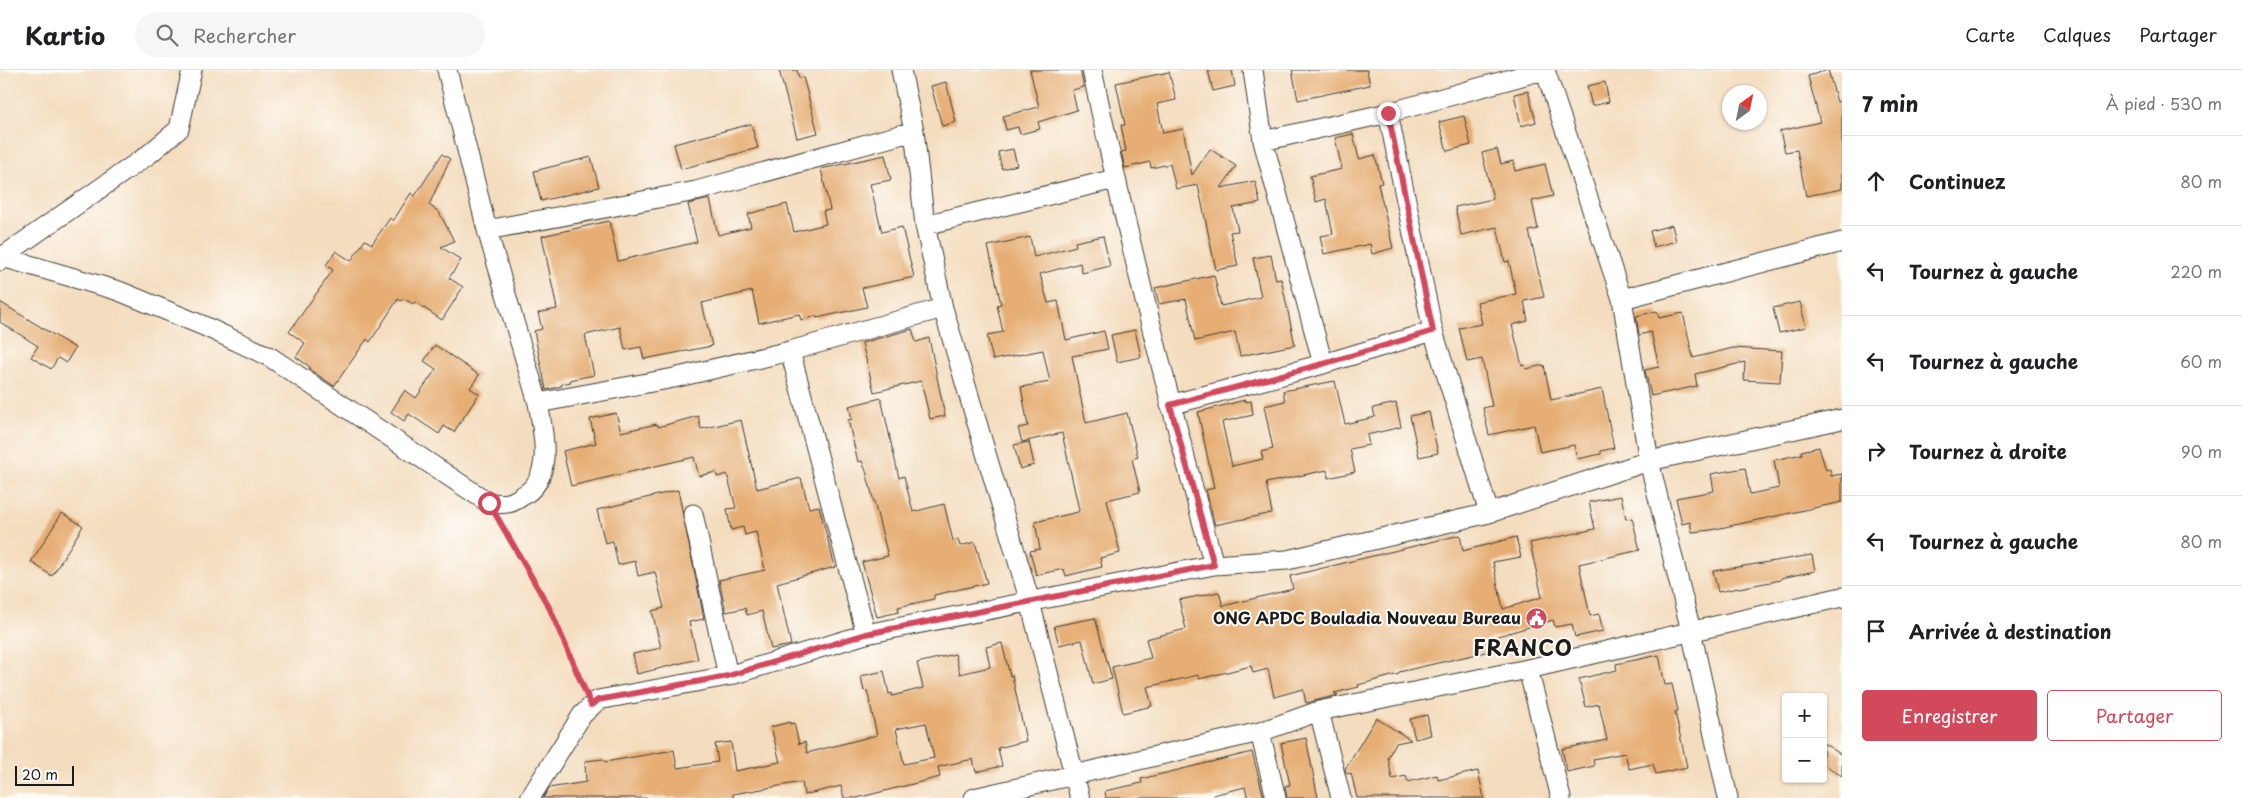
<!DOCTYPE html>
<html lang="fr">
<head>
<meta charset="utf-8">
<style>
  :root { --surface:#fff; --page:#f6f6f6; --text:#202124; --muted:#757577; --line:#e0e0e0; --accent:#d1495b }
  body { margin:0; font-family:"Playpen Sans",sans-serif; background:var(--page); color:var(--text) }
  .controls { position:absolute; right:15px; bottom:15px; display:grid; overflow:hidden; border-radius:5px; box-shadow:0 1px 4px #0004 }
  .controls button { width:45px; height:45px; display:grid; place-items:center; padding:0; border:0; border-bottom:1px solid var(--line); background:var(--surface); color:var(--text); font:25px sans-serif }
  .compass { position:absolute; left:1722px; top:15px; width:45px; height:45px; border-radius:50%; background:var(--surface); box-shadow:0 1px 4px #0004; rotate:33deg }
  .scale { position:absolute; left:15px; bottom:12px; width:59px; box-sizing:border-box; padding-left:5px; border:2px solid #1c1c1c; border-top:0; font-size:14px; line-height:18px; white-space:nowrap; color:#1c1c1c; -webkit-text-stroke:4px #fdfcf7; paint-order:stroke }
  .stop { position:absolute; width:15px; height:15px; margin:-11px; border:4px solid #d1495b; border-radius:50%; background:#fff }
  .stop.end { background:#d1495b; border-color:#fff; box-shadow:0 1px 5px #0008 }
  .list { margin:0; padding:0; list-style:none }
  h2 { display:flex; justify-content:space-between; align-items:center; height:65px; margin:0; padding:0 20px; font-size:21px }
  h2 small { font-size:16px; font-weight:400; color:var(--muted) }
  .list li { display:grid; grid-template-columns:32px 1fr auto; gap:15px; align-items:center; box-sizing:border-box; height:90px; padding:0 20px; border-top:1px solid var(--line) }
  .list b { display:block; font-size:19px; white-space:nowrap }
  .list em { font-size:16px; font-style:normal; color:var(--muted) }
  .actions { display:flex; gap:10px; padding:15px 20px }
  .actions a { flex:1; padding:11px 0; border:1px solid var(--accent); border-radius:5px; text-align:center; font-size:18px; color:var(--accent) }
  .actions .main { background:var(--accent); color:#fff }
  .icon { flex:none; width:28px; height:28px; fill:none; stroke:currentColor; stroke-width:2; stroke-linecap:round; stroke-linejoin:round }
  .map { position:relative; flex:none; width:1842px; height:728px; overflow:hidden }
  header { display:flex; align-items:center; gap:30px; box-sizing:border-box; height:70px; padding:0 25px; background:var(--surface); border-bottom:1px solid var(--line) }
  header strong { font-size:24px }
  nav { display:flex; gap:28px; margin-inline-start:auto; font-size:18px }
  .search { width:350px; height:45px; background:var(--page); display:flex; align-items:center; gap:12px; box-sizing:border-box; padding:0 18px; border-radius:28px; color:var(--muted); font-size:19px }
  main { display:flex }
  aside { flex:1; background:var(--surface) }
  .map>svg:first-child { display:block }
  .building { fill:#e6ae74; fill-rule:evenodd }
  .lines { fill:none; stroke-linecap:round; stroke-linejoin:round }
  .minor-casing { stroke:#3c3934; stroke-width:21 }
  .path { stroke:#3c3934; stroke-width:3; stroke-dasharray:1 4; stroke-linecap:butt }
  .minor { stroke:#fff; stroke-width:19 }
  .route { stroke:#d1495b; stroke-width:6 }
  .labels { text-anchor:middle; stroke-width:4; stroke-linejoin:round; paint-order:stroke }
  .poi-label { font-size:16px; font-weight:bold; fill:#1c1c1c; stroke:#fdfcf7; text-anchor:end }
  .district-label { font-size:21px; font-weight:bold; letter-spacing:1px; fill:#1c1c1c; stroke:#fdfcf7 }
</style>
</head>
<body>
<header>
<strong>Kartio</strong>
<div class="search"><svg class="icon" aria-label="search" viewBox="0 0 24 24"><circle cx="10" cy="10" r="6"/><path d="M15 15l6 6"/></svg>Rechercher</div>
<nav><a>Carte</a><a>Calques</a><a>Partager</a></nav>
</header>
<main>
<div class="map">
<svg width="1842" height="728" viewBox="0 0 1842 728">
  <rect width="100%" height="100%" fill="#fdfcf7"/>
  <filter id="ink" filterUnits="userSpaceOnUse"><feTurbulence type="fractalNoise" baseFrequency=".02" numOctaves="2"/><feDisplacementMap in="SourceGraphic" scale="10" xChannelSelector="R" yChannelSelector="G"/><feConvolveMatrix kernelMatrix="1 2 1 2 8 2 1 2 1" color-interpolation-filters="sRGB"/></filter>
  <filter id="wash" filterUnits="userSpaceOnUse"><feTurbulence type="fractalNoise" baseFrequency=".0096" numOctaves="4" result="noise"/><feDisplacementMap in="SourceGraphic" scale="20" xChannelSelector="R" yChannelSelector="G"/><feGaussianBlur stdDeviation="1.12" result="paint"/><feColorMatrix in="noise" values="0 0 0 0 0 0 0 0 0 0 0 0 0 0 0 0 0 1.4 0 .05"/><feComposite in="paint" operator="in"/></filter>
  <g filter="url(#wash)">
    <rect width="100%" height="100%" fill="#f4ddbf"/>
    <g id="blocks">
      <path class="building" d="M 779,0 L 797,0 L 799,8 L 803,7 L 818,63 L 797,68 Z
        M 1030,0 L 1080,0 L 1084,17 L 1072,20 L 1077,40 L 1038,52 L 1040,59 L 1020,64 L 1018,57 L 1006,60 L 1003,46 L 1039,37 Z
        M 1208,0 L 1232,0 L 1235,16 L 1213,21 Z
        M 1292,0 L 1367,0 L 1370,15 L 1298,30 Z
        M 1828,0 L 1837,32 L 1842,30 L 1842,119 L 1806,126 L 1797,80 L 1785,82 L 1780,61 L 1820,52 L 1808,6 Z
        M 1169,2 L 1176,30 L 1157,34 L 1163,63 L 1183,59 L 1192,105 L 1210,79 L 1236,96 L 1221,118 L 1255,111 L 1260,133 L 1233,138 L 1238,161 L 1230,162 L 1238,196 L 1216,200 L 1198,115 L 1176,119 L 1170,94 L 1151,98 L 1150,92 L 1125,98 L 1121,82 L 1126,81 L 1121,55 L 1125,55 L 1116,13 Z
        M 946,12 L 956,52 L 942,56 L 931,16 Z
        M 1605,12 L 1609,32 L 1592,36 L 1587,16 Z
        M 1528,21 L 1536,52 L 1521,56 L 1514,24 Z
        M 1464,46 L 1471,75 L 1447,81 L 1439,52 Z
        M 751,54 L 758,78 L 681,99 L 674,74 Z
        M 1353,64 L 1359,89 L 1375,85 L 1382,113 L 1378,114 L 1393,178 L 1372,184 L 1370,174 L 1324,184 L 1320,166 L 1333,164 L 1326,129 L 1316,132 L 1310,106 L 1342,99 L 1335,68 Z
        M 1013,79 L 1017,95 L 1002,99 L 998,82 Z
        M 1497,79 L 1501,94 L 1513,91 L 1515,101 L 1545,94 L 1553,126 L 1532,131 L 1538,159 L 1529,161 L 1544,227 L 1524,231 L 1528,251 L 1512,255 L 1522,296 L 1525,295 L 1526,299 L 1544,295 L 1551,330 L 1602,319 L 1614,378 L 1601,381 L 1601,384 L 1577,389 L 1574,375 L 1540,382 L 1534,355 L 1489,365 L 1483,338 L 1492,336 L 1482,289 L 1467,292 L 1459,258 L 1482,254 L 1477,232 L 1516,224 L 1509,191 L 1505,192 L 1497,157 L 1461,165 L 1455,137 L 1493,129 L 1482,83 Z
        M 442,84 L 450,89 L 429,135 L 439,142 L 454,171 L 441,177 L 461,190 L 449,208 L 463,217 L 442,250 L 415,232 L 413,234 L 403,228 L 401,231 L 398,229 L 370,272 L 367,269 L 334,316 L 309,299 L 310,297 L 296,287 L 305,273 L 289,262 L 333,200 L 326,195 L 336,181 L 351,191 L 365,170 L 372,174 L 390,148 L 393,151 L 411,123 L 415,126 Z
        M 885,85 L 891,110 L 870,114 L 882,162 L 902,157 L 914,207 L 862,218 L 867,237 L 817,248 L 816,246 L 801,250 L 799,244 L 759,253 L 752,221 L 702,233 L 712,276 L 644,289 L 641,277 L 625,280 L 620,257 L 585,265 L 594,305 L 570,310 L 571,312 L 561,314 L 562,316 L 546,320 L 534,261 L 542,259 L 538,243 L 557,239 L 542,166 L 609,151 L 618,191 L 697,172 L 688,134 L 710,129 L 718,165 L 751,157 L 748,144 L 787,134 L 794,162 L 826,154 L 823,141 L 830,140 L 821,99 Z
        M 591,87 L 599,117 L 541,131 L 534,101 Z
        M 1672,155 L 1676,171 L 1654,177 L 1650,161 Z
        M 1103,166 L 1110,196 L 1082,203 L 1080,193 L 1040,204 L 1048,233 L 1058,231 L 1066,270 L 1104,261 L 1108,279 L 1072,286 L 1086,353 L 1127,343 L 1138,387 L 1132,389 L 1140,422 L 1107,430 L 1120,483 L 1100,488 L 1102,497 L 1066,506 L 1064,499 L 1036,505 L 1030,481 L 1040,479 L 1035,452 L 1078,442 L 1079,440 L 1062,363 L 1022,372 L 1018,358 L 1028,356 L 1021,317 L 1050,312 L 1043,280 L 993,290 L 987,265 L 1003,262 L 997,235 L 1001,234 L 988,176 L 1030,167 L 1034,187 L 1076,176 L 1075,172 Z
        M 1271,185 L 1276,210 L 1281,209 L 1295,275 L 1240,286 L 1235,262 L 1195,271 L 1186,229 L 1159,234 L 1155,218 L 1214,205 L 1221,236 L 1261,227 L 1253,188 Z
        M 0,232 L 75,278 L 66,293 L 58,288 L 51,299 L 31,287 L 38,276 L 0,252 Z
        M 1800,232 L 1806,257 L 1779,263 L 1773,238 Z
        M 1657,241 L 1659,248 L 1683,243 L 1693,288 L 1733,278 L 1782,281 L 1780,312 L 1744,310 L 1745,292 L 1695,304 L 1697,316 L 1651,326 L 1645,300 L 1659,297 L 1651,262 L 1639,265 L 1636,246 Z
        M 912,259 L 916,272 L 929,268 L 945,346 L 930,349 L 921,311 L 874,322 L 862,273 Z
        M 1135,260 L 1141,287 L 1117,292 L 1111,265 Z
        M 435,275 L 479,305 L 470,318 L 479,324 L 454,362 L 444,356 L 439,364 L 409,344 L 404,351 L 391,342 L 405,320 L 416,328 L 436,299 L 424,291 Z
        M 1335,311 L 1345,354 L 1375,347 L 1373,338 L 1396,333 L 1401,357 L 1367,365 L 1369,375 L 1350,379 L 1355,402 L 1328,408 L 1327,400 L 1266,413 L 1272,443 L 1215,455 L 1206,420 L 1214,418 L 1198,342 L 1245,330 L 1245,332 L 1251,331 L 1253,345 L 1222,352 L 1232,396 L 1263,389 L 1261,382 L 1273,379 L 1264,336 L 1285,331 L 1283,321 Z
        M 881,328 L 899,408 L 904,406 L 913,442 L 944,434 L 953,471 L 958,469 L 960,476 L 975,472 L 987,513 L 934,525 L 934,529 L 898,537 L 899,542 L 877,547 L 862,492 L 888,486 L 866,401 L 862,391 L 858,392 L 848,350 L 852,349 L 849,336 Z
        M 1429,342 L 1438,383 L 1419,387 L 1410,346 Z
        M 616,343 L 621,362 L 657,354 L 658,357 L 698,346 L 701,359 L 741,350 L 757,419 L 801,408 L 809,438 L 819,436 L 835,497 L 777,513 L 791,575 L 771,579 L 762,541 L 747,545 L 745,538 L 726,542 L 719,510 L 765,500 L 756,462 L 745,465 L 743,457 L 731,460 L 727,439 L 736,438 L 727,404 L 717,407 L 716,402 L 699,406 L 694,387 L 571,416 L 563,381 L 596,373 L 590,349 Z
        M 1029,372 L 1034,395 L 1020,399 L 1014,375 Z
        M 1819,377 L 1826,400 L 1830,399 L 1831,406 L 1842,404 L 1842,432 L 1711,460 L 1692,462 L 1690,452 L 1682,454 L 1676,428 L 1714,421 L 1711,404 L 1745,398 L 1750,424 L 1779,418 L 1774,390 L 1802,384 L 1801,381 Z
        M 678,420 L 704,549 L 689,552 L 698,589 L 637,604 L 633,584 L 661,578 L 652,541 L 664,538 L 655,502 L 638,506 L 635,491 L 618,495 L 613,471 L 605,473 L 597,440 Z
        M 1621,426 L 1626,449 L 1632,448 L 1640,480 L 1579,494 L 1590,546 L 1599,544 L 1603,561 L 1575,567 L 1572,554 L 1555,557 L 1553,550 L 1488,569 L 1490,581 L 1399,602 L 1399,604 L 1358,615 L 1359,617 L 1334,623 L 1338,625 L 1306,633 L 1303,619 L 1274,627 L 1268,599 L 1253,603 L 1251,596 L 1199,609 L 1198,605 L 1147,617 L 1152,636 L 1123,643 L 1112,597 L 1151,588 L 1146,569 L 1186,559 L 1179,530 L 1219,522 L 1223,536 L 1293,519 L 1290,506 L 1460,465 L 1463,481 L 1516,467 L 1521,487 L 1493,492 L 1503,539 L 1542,527 L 1530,473 L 1595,459 L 1589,432 Z
        M 62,443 L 83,456 L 52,506 L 31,492 Z
        M 1812,485 L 1815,501 L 1781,508 L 1781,510 L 1718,522 L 1713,501 Z
        M 1095,548 L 1112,609 L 1093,614 L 1082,570 L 1059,575 L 1054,556 Z
        M 1002,573 L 1010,606 L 1012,605 L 1026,671 L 998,678 L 1002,696 L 976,702 L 973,689 L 938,697 L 940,707 L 857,728 L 844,728 L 841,716 L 804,725 L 802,712 L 733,724 L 733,728 L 543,728 L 549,718 L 586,712 L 585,691 L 603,689 L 605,692 L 674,680 L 677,698 L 718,692 L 715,674 L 731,672 L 735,701 L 780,692 L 771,657 L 790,652 L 790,654 L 794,653 L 799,674 L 805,672 L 807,683 L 877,665 L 867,620 L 864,621 L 861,606 L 884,601 L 889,624 L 892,623 L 892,626 L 923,618 L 917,593 L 955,584 L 960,604 L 990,597 L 986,577 ZM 926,653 L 934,688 L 904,694 L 896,659 Z
        M 1659,585 L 1665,615 L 1672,614 L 1678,641 L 1675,642 L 1687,697 L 1656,704 L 1653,694 L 1629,699 L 1625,683 L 1593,689 L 1594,696 L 1567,702 L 1562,679 L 1607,670 L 1599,634 L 1586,637 L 1579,609 L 1617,600 L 1616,594 Z
        M 1427,645 L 1431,665 L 1415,669 L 1410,649 Z
        M 1376,648 L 1411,670 L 1396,673 L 1388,687 L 1392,709 L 1406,706 L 1408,712 L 1437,705 L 1438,710 L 1478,701 L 1484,728 L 1357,728 L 1351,703 L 1347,704 L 1345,699 Z
        M 1306,668 L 1318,728 L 1287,728 L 1285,716 L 1290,715 L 1281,673 Z
        M 1823,673 L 1842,685 L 1842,706 L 1823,694 Z
        M 1252,682 L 1264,728 L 1248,728 L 1245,717 L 1213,725 L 1214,728 L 1106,728 L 1105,721 L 1142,713 L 1141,709 Z"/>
    </g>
  </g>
  <g filter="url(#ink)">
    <use href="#blocks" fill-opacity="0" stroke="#3c3934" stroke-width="1"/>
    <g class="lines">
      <defs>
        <path id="minor" d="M 901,0 L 914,61 L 925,155 L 943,238 L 1030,532 L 1080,728
          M 1092,0 C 1127,167 1169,331 1214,495
          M 1253,0 L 1263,71 L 1323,294
          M 1545,0 L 1622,229 L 1649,391 L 1691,561 L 1728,728
          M 1388,43 L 1433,261 L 1489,443
          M 1263,71 L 1388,43 L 1543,0
          M 925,155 L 1115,109
          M 487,160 L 696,121 L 914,61
          M 2,187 L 148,85 L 179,59 L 192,0
          M 0,191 L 2,187 L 119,221 L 204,256 L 270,287 L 489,433 C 495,433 502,434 508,433 C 513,432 518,429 522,426 C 555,409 543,361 538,333 L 487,160 L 447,0
          M 1622,229 L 1842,172
          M 790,281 L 866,564
          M 538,333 L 674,308 L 790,281 L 943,238
          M 1170,335 L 1323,294 L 1433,261
          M 693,444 L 728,606
          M 1528,599 L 1561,728
          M 1319,641 L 1341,728
          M 1260,662 L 1276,728
          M 530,728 L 582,645 L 598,630 L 728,606 L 866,564 L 1214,495 L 1287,490 L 1489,443 L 1649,391 L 1842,349
          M 974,728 L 1260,662 L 1319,641 L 1528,599 L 1842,527"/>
      </defs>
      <use href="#minor" class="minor-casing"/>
      <path class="path" d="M 500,452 L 550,539 L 584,618"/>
      <use href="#minor" class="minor"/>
    </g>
  </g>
  <g class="lines" filter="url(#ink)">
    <path class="route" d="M 489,433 L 550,539 L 591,635 L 598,630 L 728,606 L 866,564 L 1214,495 L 1170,335 L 1323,294 L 1433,261 L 1388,43"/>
  </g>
  <defs>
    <symbol id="civic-disc" viewBox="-11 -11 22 22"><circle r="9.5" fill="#d1495b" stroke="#fdfcf7"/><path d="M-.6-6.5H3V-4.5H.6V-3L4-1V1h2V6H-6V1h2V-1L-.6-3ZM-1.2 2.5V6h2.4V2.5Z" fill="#fff"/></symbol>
  </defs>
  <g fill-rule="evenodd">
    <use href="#civic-disc" x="1524" y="536" width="25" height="25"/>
  </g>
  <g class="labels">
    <g class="poi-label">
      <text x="1521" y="554">ONG APDC Bouladia Nouveau Bureau</text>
    </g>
    <g class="district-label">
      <text x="1523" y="586">FRANCO</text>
    </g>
  </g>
</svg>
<div class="controls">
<button>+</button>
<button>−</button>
</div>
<svg class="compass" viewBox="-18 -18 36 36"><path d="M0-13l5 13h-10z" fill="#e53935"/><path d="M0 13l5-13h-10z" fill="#757577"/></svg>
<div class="scale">20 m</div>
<div class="stop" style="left:489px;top:433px"></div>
<div class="stop end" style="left:1388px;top:43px"></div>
</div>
<aside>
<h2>7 min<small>À pied · 530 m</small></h2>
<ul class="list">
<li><svg class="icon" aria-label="ahead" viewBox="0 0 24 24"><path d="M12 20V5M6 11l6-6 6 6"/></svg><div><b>Continuez</b></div><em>80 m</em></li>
<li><svg class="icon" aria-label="left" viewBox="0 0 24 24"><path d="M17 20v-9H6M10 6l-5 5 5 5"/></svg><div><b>Tournez à gauche</b></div><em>220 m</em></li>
<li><svg class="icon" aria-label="left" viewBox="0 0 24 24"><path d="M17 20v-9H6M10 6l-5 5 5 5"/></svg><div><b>Tournez à gauche</b></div><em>60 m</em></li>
<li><svg class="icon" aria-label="right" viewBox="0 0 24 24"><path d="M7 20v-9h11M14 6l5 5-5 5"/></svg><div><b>Tournez à droite</b></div><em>90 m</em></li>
<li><svg class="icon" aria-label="left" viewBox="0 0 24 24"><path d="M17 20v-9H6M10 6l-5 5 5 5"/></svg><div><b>Tournez à gauche</b></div><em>80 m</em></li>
<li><svg class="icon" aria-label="arrive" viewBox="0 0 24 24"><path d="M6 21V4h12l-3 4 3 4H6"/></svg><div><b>Arrivée à destination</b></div></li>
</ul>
<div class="actions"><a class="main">Enregistrer</a><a>Partager</a></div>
</aside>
</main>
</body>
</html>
